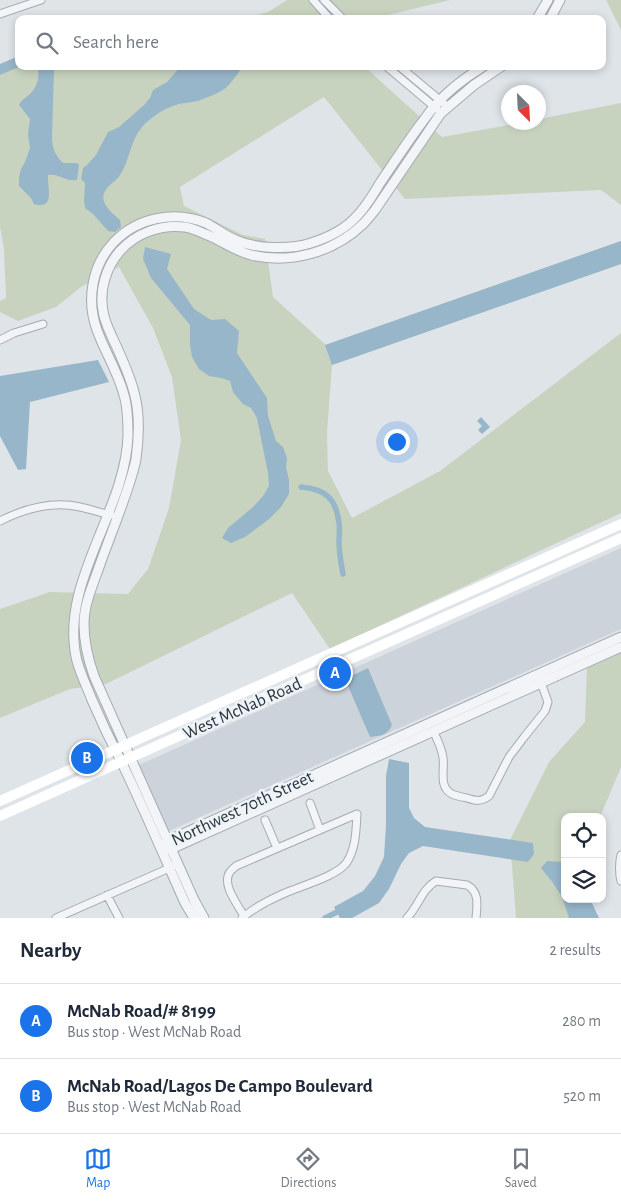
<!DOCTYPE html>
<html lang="en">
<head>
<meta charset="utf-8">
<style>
  :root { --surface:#fff; --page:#f2f2f3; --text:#1f2937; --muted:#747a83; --line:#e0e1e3; --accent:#1a73e8 }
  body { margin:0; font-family:"Alegreya Sans",sans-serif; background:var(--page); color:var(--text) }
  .controls { position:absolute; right:15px; bottom:15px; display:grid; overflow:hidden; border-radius:10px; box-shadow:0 2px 8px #0003 }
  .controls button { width:45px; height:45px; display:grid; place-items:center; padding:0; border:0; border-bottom:1px solid var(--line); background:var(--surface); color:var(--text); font:25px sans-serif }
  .compass { position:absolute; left:501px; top:85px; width:45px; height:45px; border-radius:50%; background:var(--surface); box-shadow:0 2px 8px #0003; rotate:156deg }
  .you { position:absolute; left:396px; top:441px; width:18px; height:18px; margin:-12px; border:4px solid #fff; border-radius:50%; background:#1a73e8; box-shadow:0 0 0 8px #1a73e833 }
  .badge { display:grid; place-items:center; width:32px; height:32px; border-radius:50%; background:var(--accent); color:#fff; font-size:16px; font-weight:700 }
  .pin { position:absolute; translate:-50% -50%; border:2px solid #fff; box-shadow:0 1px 5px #0006 }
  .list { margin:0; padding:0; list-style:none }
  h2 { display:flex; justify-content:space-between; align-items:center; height:65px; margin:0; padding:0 20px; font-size:21px }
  h2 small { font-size:16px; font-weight:400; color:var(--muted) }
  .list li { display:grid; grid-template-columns:32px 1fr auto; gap:15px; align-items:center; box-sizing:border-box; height:75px; padding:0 20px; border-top:1px solid var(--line) }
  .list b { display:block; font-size:19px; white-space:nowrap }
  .list p { margin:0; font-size:16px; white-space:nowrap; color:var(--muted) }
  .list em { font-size:16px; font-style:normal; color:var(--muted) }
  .icon { flex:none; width:28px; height:28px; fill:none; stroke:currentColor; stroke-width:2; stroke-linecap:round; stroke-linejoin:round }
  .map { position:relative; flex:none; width:621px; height:918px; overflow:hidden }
  .search { position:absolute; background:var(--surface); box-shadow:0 2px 8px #0003; left:15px; right:15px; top:15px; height:55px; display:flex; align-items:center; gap:12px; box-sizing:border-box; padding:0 18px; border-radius:10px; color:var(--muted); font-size:19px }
  .sheet { height:215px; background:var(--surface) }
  nav { display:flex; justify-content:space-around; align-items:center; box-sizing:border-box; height:70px; border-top:1px solid var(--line); background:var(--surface); font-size:14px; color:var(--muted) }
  nav a { display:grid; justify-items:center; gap:2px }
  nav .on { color:var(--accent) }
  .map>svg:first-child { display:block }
  .built { fill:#cdd3db }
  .green { fill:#c7d3bf }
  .water { fill:#98b6ca }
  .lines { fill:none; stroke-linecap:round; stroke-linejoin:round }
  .canal { stroke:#98b6ca; stroke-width:5.5 }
  .minor-casing { stroke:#a4abb3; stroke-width:9 }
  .tertiary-casing { stroke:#a4abb3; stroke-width:11 }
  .minor { stroke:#f2f4f7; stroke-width:7 }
  .tertiary { stroke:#f2f4f7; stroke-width:9 }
  .secondary { stroke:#fff; stroke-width:10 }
  .labels { text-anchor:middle; stroke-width:5; stroke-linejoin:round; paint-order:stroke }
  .street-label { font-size:18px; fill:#273340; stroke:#eef3f6 }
</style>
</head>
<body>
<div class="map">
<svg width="621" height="918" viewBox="0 0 621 918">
  <rect width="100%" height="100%" fill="#dfe4e9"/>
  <path class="built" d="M 621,548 L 621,629 L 169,831 L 139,765 Z"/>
  <path class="green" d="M 287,0 L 450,0 L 372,19 L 243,19 L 268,12 Z
    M 606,0 L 621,0 L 621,30 Z
    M 19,56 L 19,66 L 53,66 L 54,69 L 62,70 L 72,66 L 364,66 L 442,137 L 519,123 L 538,122 L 539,119 L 621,103 L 621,205 L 601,190 L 405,199 L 324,97 L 180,187 L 184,206 L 243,235 L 265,239 L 273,297 L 326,345 L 621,241 L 621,264 L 332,365 L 327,433 L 328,471 L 352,518 L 440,471 L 621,333 L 621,513 L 330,649 L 292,593 L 106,684 L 70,689 L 0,718 L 0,609 L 50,592 L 128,594 L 148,569 L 169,508 L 181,440 L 172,377 L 153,328 L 119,267 L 81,287 L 56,307 L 18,321 L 0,312 L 0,301 L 6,298 L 4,249 L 0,227 L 0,64 Z
    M 621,652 L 621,767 L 600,817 L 565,817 L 565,899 L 591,918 L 516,918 L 510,840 L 549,762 L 585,722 L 587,667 Z"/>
  <path class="water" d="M 19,56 L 19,66 L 21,66 L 0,75 L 0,64 Z
    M 37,66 L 52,66 L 54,69 L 52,137 C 52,148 55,155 63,163 L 75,163 L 79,164 L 77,180 C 65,182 59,173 48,175 C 47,187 56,210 34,204 L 31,198 L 19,186 L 19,177 L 21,169 L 25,162 L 30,148 L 28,135 L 30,119 L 19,105 C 22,99 26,98 31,93 C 38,85 40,76 37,66 Z
    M 181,66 L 244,66 C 238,72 233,81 227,87 C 221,92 211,96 203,99 C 197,102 191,102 185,103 C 169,105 153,115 142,127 C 130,141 130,160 120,175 C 117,180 113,182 109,186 C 95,200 110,211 120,220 L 121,227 L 115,232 L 108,231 L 93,214 L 85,208 L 84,200 L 85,183 L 81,179 L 83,168 L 87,165 L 96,155 L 108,132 L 119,127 L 144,105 L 150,98 L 153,90 L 167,82 Z
    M 621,241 L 621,264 L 332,365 L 325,345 Z
    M 145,247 L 171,254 L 167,269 L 194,309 L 211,320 L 225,319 L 239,331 L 237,353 L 267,398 L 268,416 L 276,441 L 283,447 L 287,458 L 286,467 L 289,480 L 289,494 L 281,507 L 268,520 L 245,537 L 231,543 L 222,538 L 228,528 L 253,507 L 263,496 L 269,486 L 268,473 L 257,418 L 251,408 L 243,404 L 233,392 L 230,381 L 221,378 L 209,376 L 199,369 L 192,357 L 190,345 L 190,325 L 151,278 L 143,259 Z
    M 98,360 L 109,382 L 30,402 L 26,469 L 18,470 L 0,436 L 0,376 Z
    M 481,417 L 490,427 L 482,434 L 478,430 L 482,426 L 477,421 Z
    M 368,668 L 392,725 C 388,735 380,736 370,737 L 345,679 Z
    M 389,759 L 409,763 L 409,808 L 414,818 L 425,827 L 533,843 L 534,854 L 528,862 L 423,846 L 409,853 L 401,864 L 389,889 L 379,903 L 352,918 L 340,918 L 334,907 L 363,891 L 375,876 L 384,857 L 386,824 L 386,776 Z
    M 547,861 L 563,862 L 565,864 L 565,899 L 590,899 L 599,918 L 569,918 L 562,897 L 553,883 L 541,868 Z"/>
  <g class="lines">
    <path class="canal" d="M 301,487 C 325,489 336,498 339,523 C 340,529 339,536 339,542 C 339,553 341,563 343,574
      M 325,918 L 343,909"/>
    <defs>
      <path id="minor" d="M 313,0 L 330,19
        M 324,0 L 343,19
        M 0,14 L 41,0
        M 386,66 L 437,109
        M 399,66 L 448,107
        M 0,340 L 14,333 L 43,324
        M 0,521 C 24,509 53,501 80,507 C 90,509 101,513 111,515
        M 434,732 C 437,740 442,748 443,758 C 445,769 438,787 452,794 C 456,796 462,797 467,798 C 476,801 481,802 489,796 L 509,757 L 525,736 L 545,711 L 548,702 L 540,680
        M 310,803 L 320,830
        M 265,820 L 277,848
        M 621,855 C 619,862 619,874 621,881
        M 107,895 L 119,918
        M 56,918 L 174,866
        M 242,918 C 254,908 271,899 285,893 C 301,886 338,876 347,862 C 356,848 356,830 357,814 L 236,866 C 234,868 231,870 230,872 C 221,884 238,905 244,916
        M 407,918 C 418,907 422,889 436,881 L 467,885 C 480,892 477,906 476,918"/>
      <path id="tertiary" d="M 537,19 L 548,0
        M 550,19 L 560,0
        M 164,844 L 167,841 L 621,637
        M 165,848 L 171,849 L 621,647
        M 194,918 L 185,903 C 164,856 144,809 122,763 C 111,742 101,721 92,700 C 87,687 81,675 77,661 C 58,583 126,512 128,435 C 128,422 128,408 124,395 C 118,372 105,352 97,330 C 86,300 92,265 114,242 C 137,218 174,210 206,223 C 216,228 225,236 236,240 C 256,249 290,250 311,243 C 327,238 345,229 356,217 C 366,207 373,195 380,183 C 393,164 406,144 420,125 C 425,119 429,112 434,107 C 448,90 466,77 484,66
        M 204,918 L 194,900 L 94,676 C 88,659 84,642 84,624 C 84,605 92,587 98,570 C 106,547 115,525 123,502 C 128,488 133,474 136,459 C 139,437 140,413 134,392 C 129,373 121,356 113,339 C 109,330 104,320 103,311 C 99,290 106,267 120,251 C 136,233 161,224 185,227 C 193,228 202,233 210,236 C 223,242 236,251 251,255 C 290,264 333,253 363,224 C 367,220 371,215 375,210 L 441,113 L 474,85 L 502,66"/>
    </defs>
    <use href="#minor" class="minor-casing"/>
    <use href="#tertiary" class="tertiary-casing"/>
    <use href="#minor" class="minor"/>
    <use href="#tertiary" class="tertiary"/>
    <path class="secondary" d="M 0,801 C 207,708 415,618 621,524
      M 0,816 L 621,538"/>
  </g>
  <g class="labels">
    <g class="street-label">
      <text transform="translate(242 708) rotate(-24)" y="6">West McNab Road</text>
      <text transform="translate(242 808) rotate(-25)" y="6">Northwest 70th Street</text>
    </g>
  </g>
</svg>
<div class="controls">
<button><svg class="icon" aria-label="locate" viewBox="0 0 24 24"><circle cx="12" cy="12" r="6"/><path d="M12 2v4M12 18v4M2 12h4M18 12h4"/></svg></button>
<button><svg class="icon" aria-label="layers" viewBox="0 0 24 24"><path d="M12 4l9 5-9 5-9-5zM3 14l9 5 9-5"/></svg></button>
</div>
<svg class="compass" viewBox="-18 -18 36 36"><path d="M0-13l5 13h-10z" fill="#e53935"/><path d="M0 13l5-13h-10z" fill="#747a83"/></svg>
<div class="you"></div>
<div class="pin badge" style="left:335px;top:673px">A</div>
<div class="pin badge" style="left:87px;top:758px">B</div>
<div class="search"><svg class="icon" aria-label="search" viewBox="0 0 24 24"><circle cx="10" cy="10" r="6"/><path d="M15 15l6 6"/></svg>Search here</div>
</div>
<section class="sheet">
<h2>Nearby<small>2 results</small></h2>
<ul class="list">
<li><span class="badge">A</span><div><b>McNab Road/# 8199</b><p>Bus stop · West McNab Road</p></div><em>280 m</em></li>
<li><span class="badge">B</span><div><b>McNab Road/Lagos De Campo Boulevard</b><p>Bus stop · West McNab Road</p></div><em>520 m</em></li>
</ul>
</section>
<nav>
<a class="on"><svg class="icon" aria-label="map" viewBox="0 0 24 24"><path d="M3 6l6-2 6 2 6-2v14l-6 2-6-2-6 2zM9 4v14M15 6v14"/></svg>Map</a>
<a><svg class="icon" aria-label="directions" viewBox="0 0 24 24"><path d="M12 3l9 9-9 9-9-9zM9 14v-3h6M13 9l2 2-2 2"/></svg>Directions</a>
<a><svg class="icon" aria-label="saved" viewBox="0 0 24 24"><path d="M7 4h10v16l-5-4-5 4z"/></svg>Saved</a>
</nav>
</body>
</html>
